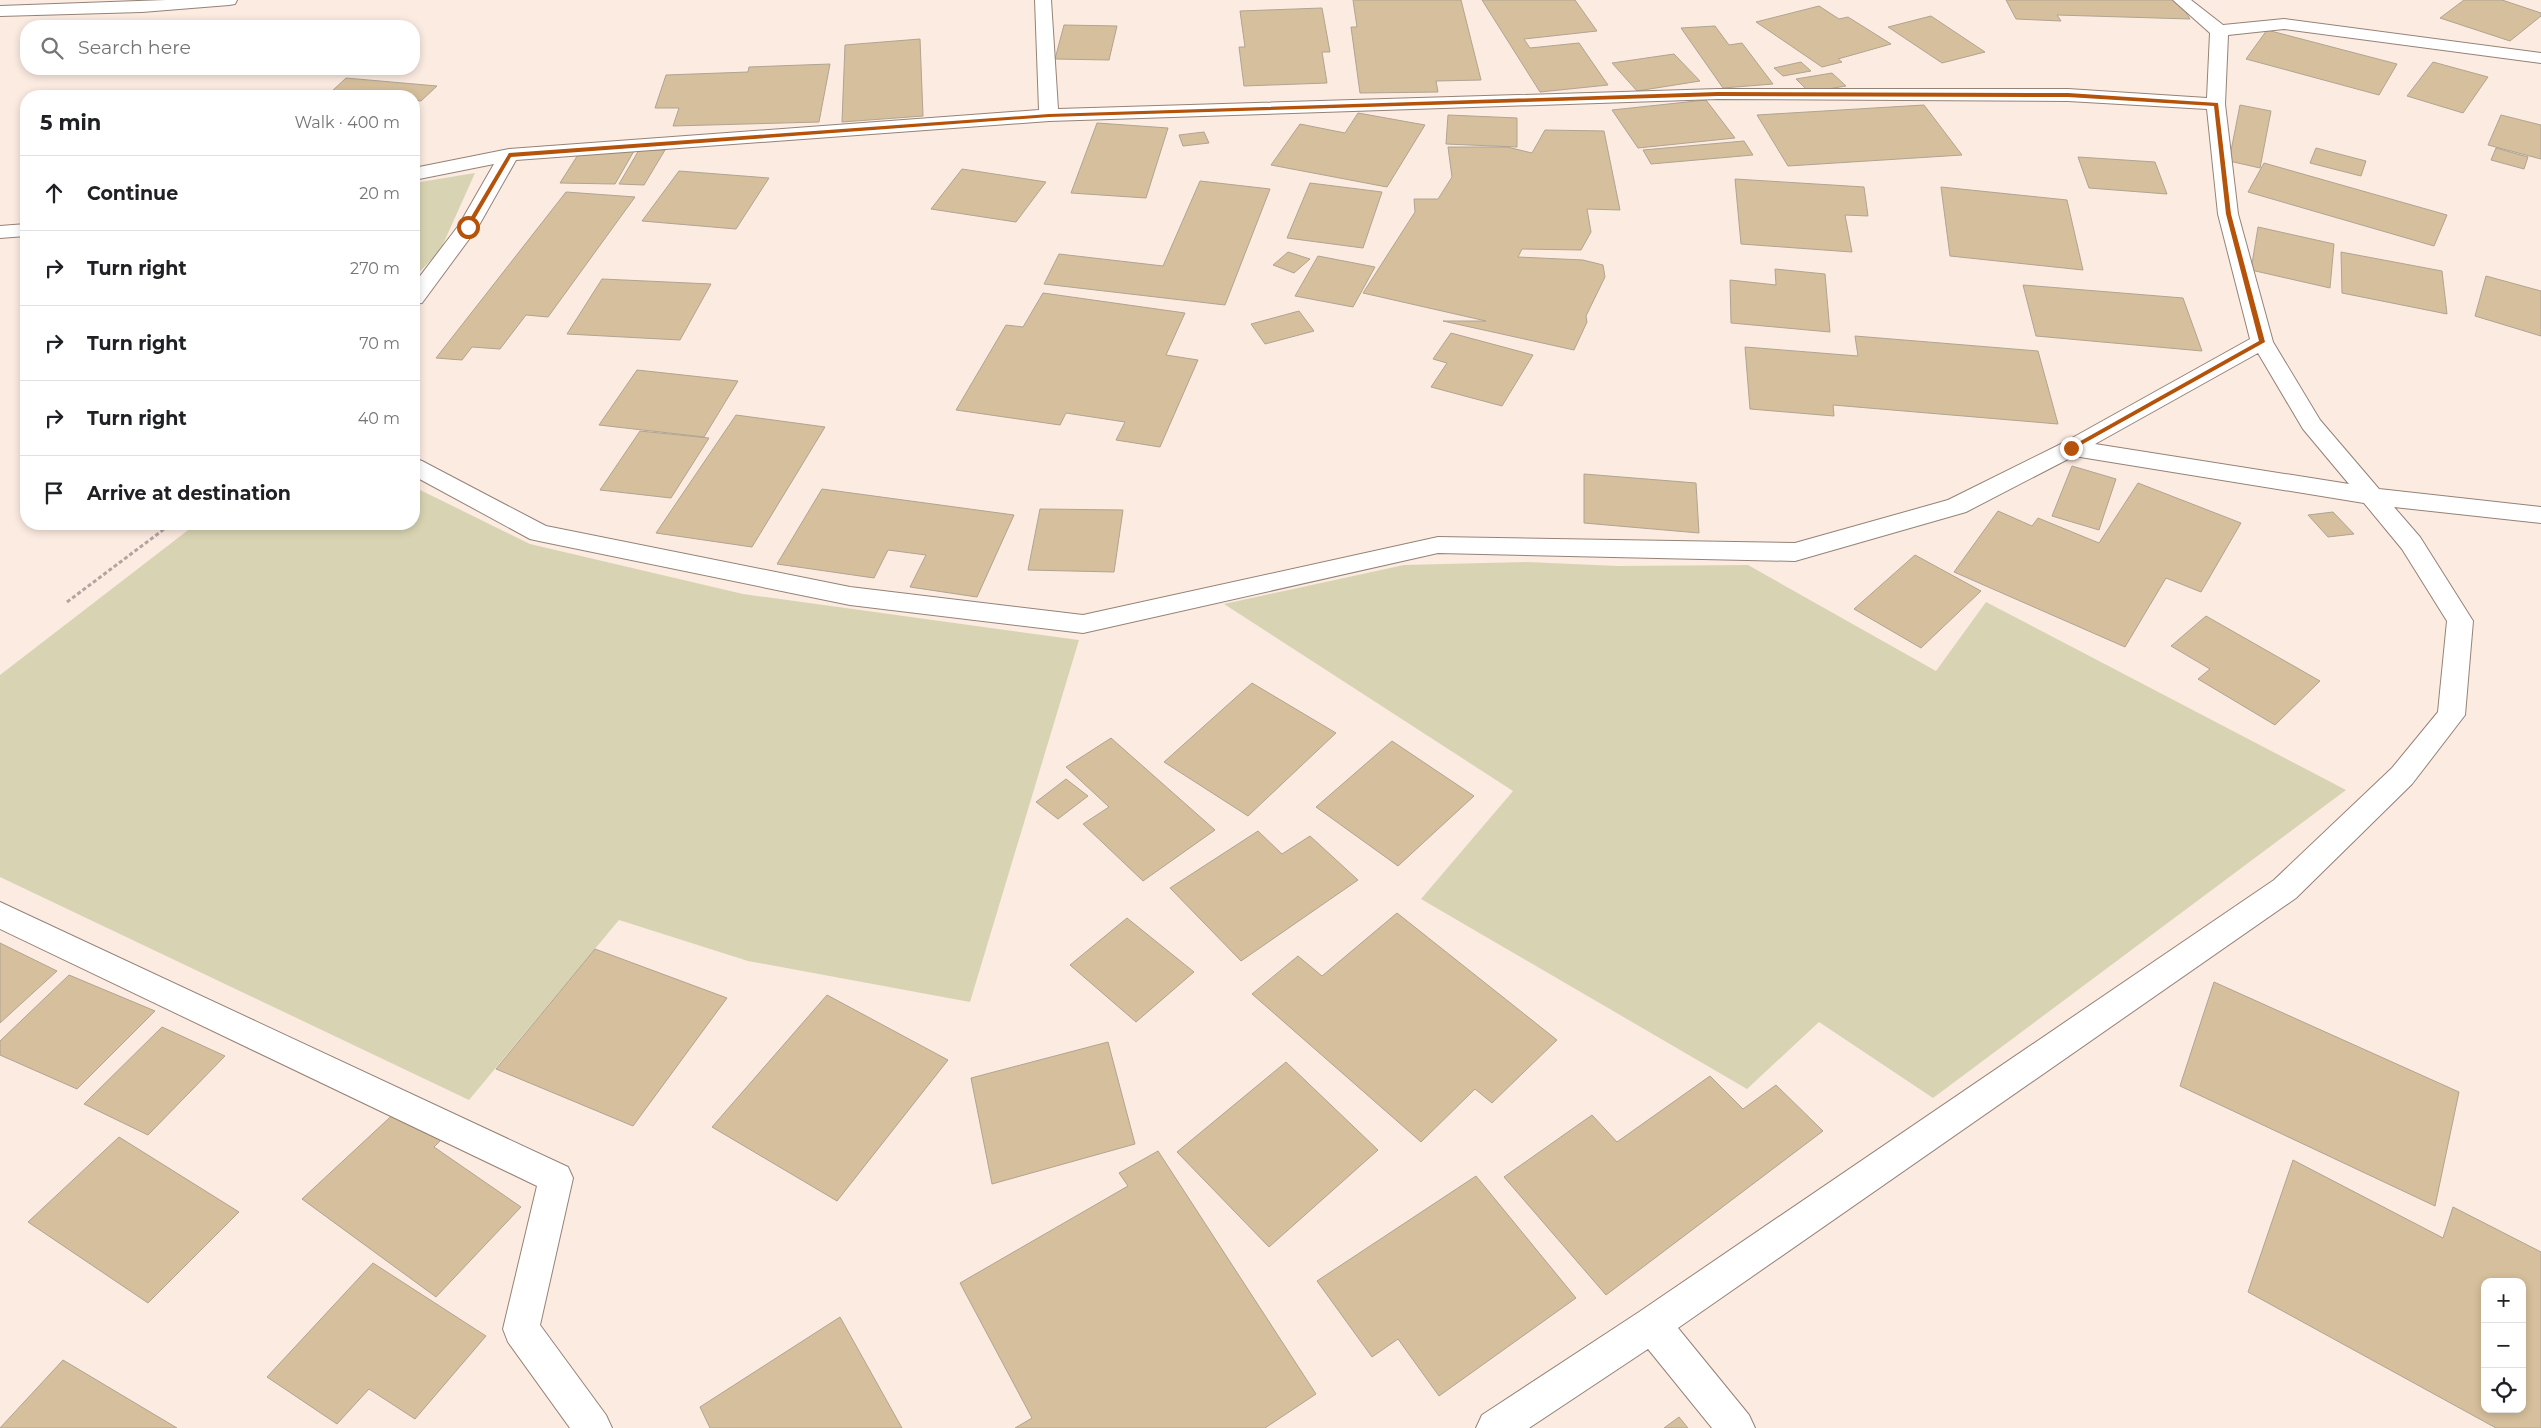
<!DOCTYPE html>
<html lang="en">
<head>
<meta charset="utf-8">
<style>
  :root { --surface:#fff; --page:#f2f2f2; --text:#202124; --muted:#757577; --line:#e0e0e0 }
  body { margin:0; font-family:Montserrat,sans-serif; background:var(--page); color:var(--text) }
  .controls { position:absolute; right:15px; bottom:15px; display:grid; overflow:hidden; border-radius:10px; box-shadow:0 2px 8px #0003 }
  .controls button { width:45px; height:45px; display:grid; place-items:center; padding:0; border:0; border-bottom:1px solid var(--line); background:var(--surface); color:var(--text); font:25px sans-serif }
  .stop { position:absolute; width:15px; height:15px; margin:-11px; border:4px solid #b45309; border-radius:50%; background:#fff }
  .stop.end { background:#b45309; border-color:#fff; box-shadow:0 1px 5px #0008 }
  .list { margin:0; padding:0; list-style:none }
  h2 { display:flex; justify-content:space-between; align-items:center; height:65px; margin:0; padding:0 20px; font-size:21px }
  h2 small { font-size:16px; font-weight:400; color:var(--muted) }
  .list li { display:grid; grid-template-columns:32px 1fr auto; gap:15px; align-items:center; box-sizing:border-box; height:75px; padding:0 20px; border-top:1px solid var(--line) }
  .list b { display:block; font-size:19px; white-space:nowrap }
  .list em { font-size:16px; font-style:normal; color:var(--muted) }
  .icon { flex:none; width:28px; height:28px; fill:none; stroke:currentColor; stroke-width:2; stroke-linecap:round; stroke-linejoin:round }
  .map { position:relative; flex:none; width:2541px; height:1428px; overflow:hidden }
  .search { position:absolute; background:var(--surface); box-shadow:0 2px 8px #0003; left:20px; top:20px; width:400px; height:55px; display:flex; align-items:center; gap:12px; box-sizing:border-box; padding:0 18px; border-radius:20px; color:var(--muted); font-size:19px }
  .panel { position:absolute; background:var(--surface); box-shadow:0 2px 8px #0003; left:20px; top:90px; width:400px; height:440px; border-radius:20px }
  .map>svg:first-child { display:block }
  .green { fill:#d8d4b3 }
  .building { fill:#d6bf9c; stroke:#b0a492; fill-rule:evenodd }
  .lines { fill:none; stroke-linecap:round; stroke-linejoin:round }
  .minor-casing { stroke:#958277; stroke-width:2 }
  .path { stroke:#b3a59d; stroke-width:3; stroke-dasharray:4 2.5; stroke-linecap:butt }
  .minor { fill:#fff; fill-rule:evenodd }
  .route { fill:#b45309 }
</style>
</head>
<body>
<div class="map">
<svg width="2541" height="1428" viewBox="0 0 2541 1428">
  <rect width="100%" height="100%" fill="#fcebe1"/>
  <path class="green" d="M 475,173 L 440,251 L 414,277 L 414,183 Z
    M 414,487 L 530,544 L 743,594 L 1079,640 L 970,1002 L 748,961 L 619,920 L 469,1100 L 0,877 L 0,675 L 196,524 L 414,524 Z
    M 1527,562 L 1618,566 L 1748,565 L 1936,671 L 1986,602 L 2346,790 L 1933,1098 L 1819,1022 L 1747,1089 L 1421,899 L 1513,791 L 1224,604 L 1404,565 Z"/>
  <path class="building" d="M 1353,0 L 1461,0 L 1481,80 L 1436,81 L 1438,92 L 1360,93 L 1351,27 L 1357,27 Z
    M 1482,0 L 1575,0 L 1597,31 L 1524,39 L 1530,48 L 1579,43 L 1608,85 L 1540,92 Z
    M 2006,0 L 2178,0 L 2190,19 L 2057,15 L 2061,21 L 2016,19 Z
    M 2464,0 L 2502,0 L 2541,13 L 2541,16 L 2510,41 L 2440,18 Z
    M 1819,6 L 1839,19 L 1848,17 L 1891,44 L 1838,59 L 1842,62 L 1822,67 L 1756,22 Z
    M 1322,8 L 1330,52 L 1322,52 L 1327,83 L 1244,86 L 1239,47 L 1245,47 L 1240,11 Z
    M 1931,16 L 1985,52 L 1942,63 L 1888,27 Z
    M 1064,25 L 1117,26 L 1109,60 L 1055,59 Z
    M 1715,26 L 1729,45 L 1742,43 L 1773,84 L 1723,88 L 1681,28 Z
    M 2267,30 L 2397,64 L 2379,95 L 2246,59 Z
    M 920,39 L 923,116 L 842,122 L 845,45 Z
    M 1674,54 L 1700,81 L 1637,91 L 1612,63 Z
    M 1801,62 L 1811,71 L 1783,76 L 1774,68 Z
    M 2433,62 L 2488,77 L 2463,113 L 2407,96 Z
    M 830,64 L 819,122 L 673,126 L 679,108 L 655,108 L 666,75 L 748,72 L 749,67 Z
    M 1832,73 L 1846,86 L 1809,92 L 1796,79 Z
    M 346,78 L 437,86 L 421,101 L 414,100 L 414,96 L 371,96 L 330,93 Z
    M 1706,100 L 1735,138 L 1638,148 L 1612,110 Z
    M 1924,105 L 1962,155 L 1788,166 L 1757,115 Z
    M 2240,105 L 2271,111 L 2260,168 L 2229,161 Z
    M 1358,113 L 1425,125 L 1387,187 L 1271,165 L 1300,124 L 1345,133 Z
    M 1448,115 L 1517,118 L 1517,147 L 1446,144 Z
    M 2501,115 L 2541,125 L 2541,159 L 2488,145 Z
    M 1097,123 L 1168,128 L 1146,198 L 1071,193 Z
    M 1545,130 L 1604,131 L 1620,210 L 1587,209 L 1591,232 L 1581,250 L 1522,249 L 1518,257 L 1583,260 L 1603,265 L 1605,277 L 1586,316 L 1587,322 L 1574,350 L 1443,321 L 1486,321 L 1363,293 L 1415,212 L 1414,199 L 1438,199 L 1452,177 L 1448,147 L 1507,147 L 1532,153 Z
    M 1204,132 L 1209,143 L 1183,146 L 1179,135 Z
    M 1744,141 L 1753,155 L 1651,164 L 1643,150 Z
    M 2316,148 L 2366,161 L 2361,176 L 2310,163 Z
    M 2496,148 L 2528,157 L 2524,169 L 2491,160 Z
    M 581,150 L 634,151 L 615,184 L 560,183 Z
    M 639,150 L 665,150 L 644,185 L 619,184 Z
    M 2078,157 L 2155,162 L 2167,194 L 2089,188 Z
    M 2264,163 L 2447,215 L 2434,246 L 2248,192 Z
    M 962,169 L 1046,182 L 1016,222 L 931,209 Z
    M 679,171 L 769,178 L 736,229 L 642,221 Z
    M 1735,179 L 1864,187 L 1868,216 L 1845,215 L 1852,252 L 1741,244 Z
    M 1200,181 L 1270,189 L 1225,305 L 1044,284 L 1059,254 L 1163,266 Z
    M 1310,183 L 1382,192 L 1363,248 L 1287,238 Z
    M 1941,187 L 2067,200 L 2083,270 L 1950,256 Z
    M 566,192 L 635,197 L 548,317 L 526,315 L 500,349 L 472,347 L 462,360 L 436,358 Z
    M 2258,227 L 2334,244 L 2330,288 L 2251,270 Z
    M 1288,252 L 1310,259 L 1294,273 L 1273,265 Z
    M 2341,252 L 2442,271 L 2447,314 L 2342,293 Z
    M 1318,256 L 1375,267 L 1353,307 L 1295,296 Z
    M 1775,269 L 1825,274 L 1830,332 L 1731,323 L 1730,280 L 1776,285 Z
    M 2486,276 L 2541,291 L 2541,336 L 2475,316 Z
    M 602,279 L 711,284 L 680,340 L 567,334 Z
    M 2023,285 L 2183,298 L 2202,351 L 2036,336 Z
    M 1043,293 L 1185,313 L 1166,355 L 1198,360 L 1160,447 L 1116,440 L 1125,422 L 1066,413 L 1060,425 L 956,410 L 1006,325 L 1023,327 Z
    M 1299,311 L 1314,331 L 1265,344 L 1251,324 Z
    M 1451,333 L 1533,355 L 1502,406 L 1431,387 L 1447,363 L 1433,359 Z
    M 1855,336 L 2038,351 L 2058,424 L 1833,405 L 1834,416 L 1750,409 L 1745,347 L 1858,356 Z
    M 637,370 L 738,381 L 704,437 L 599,425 Z
    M 736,415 L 825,427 L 752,547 L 656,533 Z
    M 640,431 L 709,438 L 671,498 L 600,490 Z
    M 2072,466 L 2116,479 L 2099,530 L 2052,516 Z
    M 1584,474 L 1696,483 L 1699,533 L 1584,523 Z
    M 2138,483 L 2241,523 L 2201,592 L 2166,578 L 2125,647 L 1954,572 L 1998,511 L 2032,526 L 2038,518 L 2099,543 Z
    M 822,489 L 1014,515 L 977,597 L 910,587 L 926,555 L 888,550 L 874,578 L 777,564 Z
    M 1040,509 L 1123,510 L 1114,572 L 1028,570 Z
    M 2333,512 L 2354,534 L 2328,537 L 2308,515 Z
    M 1915,555 L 1981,591 L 1921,648 L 1854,609 Z
    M 2206,616 L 2320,681 L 2275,725 L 2198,679 L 2210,669 L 2171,646 Z
    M 1252,683 L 1336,733 L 1248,816 L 1164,762 Z
    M 1111,738 L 1215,830 L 1143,881 L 1083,824 L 1109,807 L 1066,767 Z
    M 1392,741 L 1474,796 L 1398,866 L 1316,807 Z
    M 1066,779 L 1088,796 L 1058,819 L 1036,802 Z
    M 1258,831 L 1282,854 L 1310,836 L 1358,880 L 1241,961 L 1170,888 Z
    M 1397,913 L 1557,1040 L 1492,1103 L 1475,1089 L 1421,1142 L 1252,994 L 1298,956 L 1322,976 Z
    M 1127,918 L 1194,972 L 1136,1022 L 1070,965 Z
    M 0,943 L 57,971 L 0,1023 Z
    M 595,949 L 727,998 L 633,1126 L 496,1069 Z
    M 69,975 L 155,1011 L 77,1089 L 0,1055 L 0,1041 Z
    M 2214,982 L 2459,1092 L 2435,1206 L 2180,1086 Z
    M 827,995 L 948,1060 L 837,1201 L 712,1127 Z
    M 162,1027 L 225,1056 L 148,1135 L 84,1104 Z
    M 1108,1042 L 1135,1144 L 992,1184 L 971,1078 Z
    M 1286,1062 L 1378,1150 L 1269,1247 L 1177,1152 Z
    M 1710,1076 L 1743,1109 L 1776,1085 L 1823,1131 L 1606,1295 L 1504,1177 L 1592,1115 L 1617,1142 Z
    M 400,1108 L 444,1137 L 434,1147 L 521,1207 L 436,1297 L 302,1199 Z
    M 119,1137 L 239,1212 L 148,1303 L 28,1222 Z
    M 1158,1151 L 1316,1394 L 1265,1428 L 1015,1428 L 1032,1418 L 960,1283 L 1128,1186 L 1119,1173 Z
    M 2293,1160 L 2443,1238 L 2453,1207 L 2541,1252 L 2541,1428 L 2496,1428 L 2248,1292 ZM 2485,1282 L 2522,1282 L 2522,1409 L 2485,1409 Z
    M 1476,1176 L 1576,1298 L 1439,1396 L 1398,1339 L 1372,1357 L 1317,1281 Z
    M 373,1263 L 486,1336 L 415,1419 L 369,1389 L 337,1424 L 267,1377 Z
    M 840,1317 L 902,1428 L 710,1428 L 700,1407 Z
    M 63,1360 L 177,1428 L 0,1428 Z
    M 1679,1417 L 1688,1428 L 1664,1428 Z"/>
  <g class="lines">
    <defs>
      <path id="minor" d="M 166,0 L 237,0 L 235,4 L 229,5 L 142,12 L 0,16 L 0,6 Z
        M 1035,0 L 1051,0 L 1058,109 L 1718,89 L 2068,89 L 2207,98 L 2210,33 L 2173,0 L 2191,0 L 2223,25 L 2284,19 L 2541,53 L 2541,63 L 2284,29 L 2228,35 L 2225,104 L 2238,214 L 2273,342 L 2320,420 L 2379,489 L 2541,507 L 2541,523 L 2394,507 L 2420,537 L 2473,621 L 2465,715 L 2412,784 L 2296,898 L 1678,1328 L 1749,1415 L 1755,1428 L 1712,1428 L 1648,1349 L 1529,1428 L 1476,1428 L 1482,1415 L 1639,1312 L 2274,880 L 2392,768 L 2438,712 L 2447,621 L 2402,549 L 2364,503 L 2074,456 L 1966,512 L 1795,561 L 1438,553 L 1083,633 L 850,605 L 539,541 L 530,539 L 414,476 L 414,458 L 422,461 L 546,526 L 850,587 L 1083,615 L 1438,537 L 1795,543 L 1948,500 L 2063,443 L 2250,339 L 2218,214 L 2207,109 L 2068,101 L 1718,99 L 1049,121 L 516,160 L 478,227 L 422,303 L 414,304 L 414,284 L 459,225 L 494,164 L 414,180 L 414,168 L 509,149 L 1039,110 ZM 2258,353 L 2303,429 L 2349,484 L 2095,444 Z
        M 26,224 L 26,236 L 0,238 L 0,226 Z
        M 0,902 L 568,1167 L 573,1178 L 540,1325 L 606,1415 L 612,1428 L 570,1428 L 508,1342 L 503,1329 L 537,1186 L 0,929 Z"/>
    </defs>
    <use href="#minor" class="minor-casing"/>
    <path class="path" d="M 67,602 L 171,524"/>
    <use href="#minor" class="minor"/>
  </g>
  <path class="route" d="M 1718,92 L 2068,93 L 2218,103 L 2231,214 L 2265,342 L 2074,449 L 2068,448 L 2259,341 L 2226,214 L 2214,106 L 2068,97 L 1718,96 L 1049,117 L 511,157 L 470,227 L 468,229 L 465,227 L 509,153 L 1049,114 Z"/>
</svg>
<div class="controls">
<button>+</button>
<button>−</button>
<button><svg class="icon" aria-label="locate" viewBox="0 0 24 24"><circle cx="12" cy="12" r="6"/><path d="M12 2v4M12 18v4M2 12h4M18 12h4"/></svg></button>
</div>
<div class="stop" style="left:468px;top:227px"></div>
<div class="stop end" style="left:2071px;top:448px"></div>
<div class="search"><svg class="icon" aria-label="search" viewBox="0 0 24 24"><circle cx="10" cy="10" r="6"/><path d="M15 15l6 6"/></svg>Search here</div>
<section class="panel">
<h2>5 min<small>Walk · 400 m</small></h2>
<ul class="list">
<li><svg class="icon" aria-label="ahead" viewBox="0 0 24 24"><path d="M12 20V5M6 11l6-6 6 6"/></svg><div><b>Continue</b></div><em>20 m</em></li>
<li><svg class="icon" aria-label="right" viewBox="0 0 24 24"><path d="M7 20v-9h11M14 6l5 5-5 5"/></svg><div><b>Turn right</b></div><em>270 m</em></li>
<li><svg class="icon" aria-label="right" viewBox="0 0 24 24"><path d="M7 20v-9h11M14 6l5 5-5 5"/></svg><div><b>Turn right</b></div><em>70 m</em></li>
<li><svg class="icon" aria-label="right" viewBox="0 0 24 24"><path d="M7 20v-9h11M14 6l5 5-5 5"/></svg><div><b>Turn right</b></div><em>40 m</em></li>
<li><svg class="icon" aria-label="arrive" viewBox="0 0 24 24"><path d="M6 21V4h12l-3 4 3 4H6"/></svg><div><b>Arrive at destination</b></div></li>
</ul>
</section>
</div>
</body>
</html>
